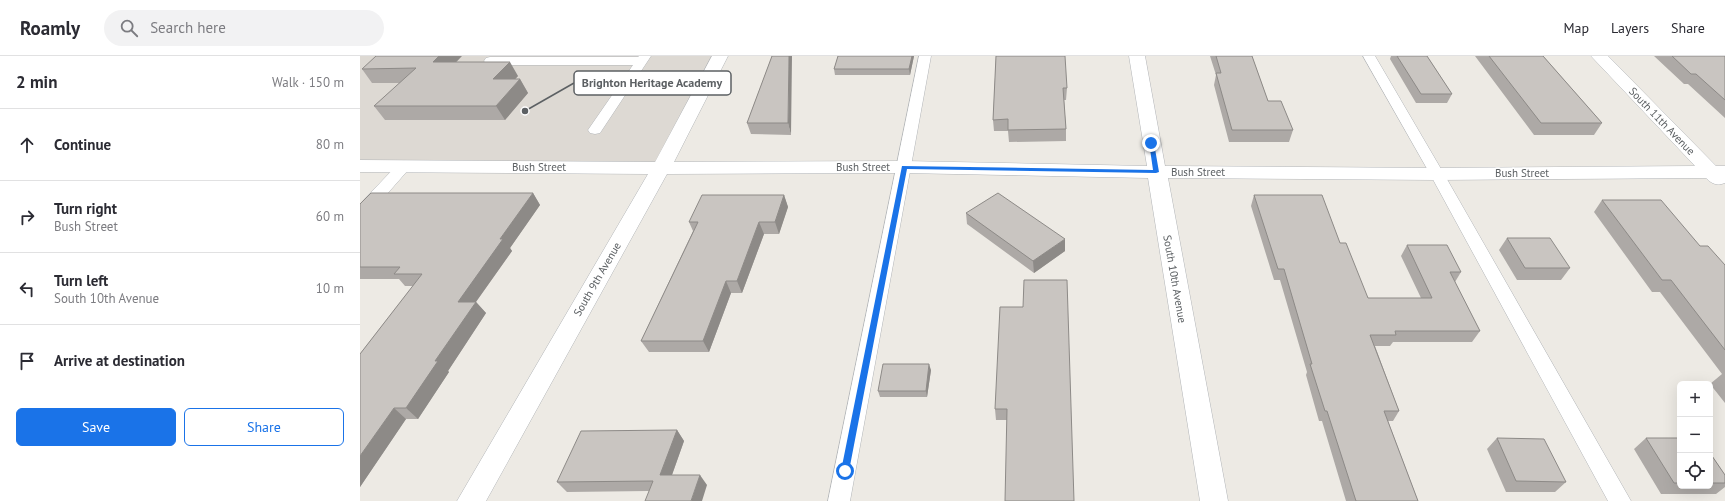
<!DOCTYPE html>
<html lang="en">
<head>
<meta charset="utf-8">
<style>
  :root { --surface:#fff; --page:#f2f2f3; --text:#2b2b33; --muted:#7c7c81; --line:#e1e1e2; --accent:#1a73e8 }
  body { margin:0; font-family:"PT Sans",sans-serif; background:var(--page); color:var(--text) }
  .controls { position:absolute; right:12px; bottom:12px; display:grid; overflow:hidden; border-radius:6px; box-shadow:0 4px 16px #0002 }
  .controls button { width:36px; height:36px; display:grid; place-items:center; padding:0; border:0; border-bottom:1px solid var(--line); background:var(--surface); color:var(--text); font:20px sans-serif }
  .stop { position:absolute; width:12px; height:12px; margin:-9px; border:3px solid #1a73e8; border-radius:50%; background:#fff }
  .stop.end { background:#1a73e8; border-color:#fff; box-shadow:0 1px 4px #0008 }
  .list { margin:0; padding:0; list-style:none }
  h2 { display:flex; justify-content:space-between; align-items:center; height:52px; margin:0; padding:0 16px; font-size:17px }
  h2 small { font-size:13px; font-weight:400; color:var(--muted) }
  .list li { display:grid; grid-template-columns:26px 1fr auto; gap:12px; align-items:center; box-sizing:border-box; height:72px; padding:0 16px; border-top:1px solid var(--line) }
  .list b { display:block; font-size:15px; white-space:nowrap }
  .list p { margin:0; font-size:13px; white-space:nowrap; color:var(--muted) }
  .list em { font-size:13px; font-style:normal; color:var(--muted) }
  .actions { display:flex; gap:8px; padding:12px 16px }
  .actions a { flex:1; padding:9px 0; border:1px solid var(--accent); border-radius:6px; text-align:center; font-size:14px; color:var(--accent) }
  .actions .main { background:var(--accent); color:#fff }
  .icon { flex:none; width:22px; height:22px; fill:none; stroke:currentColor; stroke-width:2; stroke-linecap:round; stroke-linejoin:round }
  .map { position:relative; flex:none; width:1365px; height:445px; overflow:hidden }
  header { display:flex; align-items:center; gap:24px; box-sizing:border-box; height:56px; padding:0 20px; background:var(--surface); border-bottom:1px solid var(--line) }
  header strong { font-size:19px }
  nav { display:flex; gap:22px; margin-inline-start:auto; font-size:14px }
  .search { width:280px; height:36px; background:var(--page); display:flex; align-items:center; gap:10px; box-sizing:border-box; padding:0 14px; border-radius:22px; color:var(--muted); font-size:15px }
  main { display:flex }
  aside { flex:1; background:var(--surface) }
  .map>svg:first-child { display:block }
  .education { fill:#ddd9d3 }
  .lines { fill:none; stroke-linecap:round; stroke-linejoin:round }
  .lane-casing { stroke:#b2b5b8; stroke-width:1 }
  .street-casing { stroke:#b2b5b8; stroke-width:1 }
  .lane { fill:#fff; fill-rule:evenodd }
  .street { fill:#fff; fill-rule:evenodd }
  .wall { fill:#ada9a6 }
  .shaded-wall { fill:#8d8a87 }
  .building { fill:#c9c5c1; stroke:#8d8a87 }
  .route { fill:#1a73e8 }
  .labels { text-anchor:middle; stroke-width:3; stroke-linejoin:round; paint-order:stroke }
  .street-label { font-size:11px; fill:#5c6063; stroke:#fff }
  .leader { fill:none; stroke:#5c6063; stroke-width:1.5 }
  .callout-dot { fill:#5c6063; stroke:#fff; stroke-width:1.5 }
  .callout { fill:#fff; stroke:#5c6063; stroke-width:1.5 }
  .callout-label { font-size:12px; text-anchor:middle; font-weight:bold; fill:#5c6063 }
</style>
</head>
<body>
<header>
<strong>Roamly</strong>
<div class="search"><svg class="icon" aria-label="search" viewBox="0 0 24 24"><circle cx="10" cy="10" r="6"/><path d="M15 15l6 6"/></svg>Search here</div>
<nav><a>Map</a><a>Layers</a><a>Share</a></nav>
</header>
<main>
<aside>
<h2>2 min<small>Walk · 150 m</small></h2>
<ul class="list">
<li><svg class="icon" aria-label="ahead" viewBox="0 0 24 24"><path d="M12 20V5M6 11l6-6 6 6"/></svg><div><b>Continue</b></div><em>80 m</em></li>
<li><svg class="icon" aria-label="right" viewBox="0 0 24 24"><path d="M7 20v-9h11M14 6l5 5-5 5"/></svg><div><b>Turn right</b><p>Bush Street</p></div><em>60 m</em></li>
<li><svg class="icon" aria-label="left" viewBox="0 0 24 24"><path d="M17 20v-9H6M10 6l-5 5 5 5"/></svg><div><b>Turn left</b><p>South 10th Avenue</p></div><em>10 m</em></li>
<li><svg class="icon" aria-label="arrive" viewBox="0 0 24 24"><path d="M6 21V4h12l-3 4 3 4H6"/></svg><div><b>Arrive at destination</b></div></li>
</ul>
<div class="actions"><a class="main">Save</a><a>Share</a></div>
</aside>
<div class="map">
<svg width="1365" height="445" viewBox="0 0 1365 445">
  <rect width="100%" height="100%" fill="#edeae4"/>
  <path class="education" d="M 0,0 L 360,0 L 301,112 L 0,110 Z"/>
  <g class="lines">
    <defs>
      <path id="lane" d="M 279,0 L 291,0 L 240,77 L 235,78 L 230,77 L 228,74 L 273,9 L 130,9 L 126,8 L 124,5 L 126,2 L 130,1 L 278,1 Z
        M 559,0 L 571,0 L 490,445 L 468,445 Z
        M 1003,0 L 1015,0 L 1084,118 L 1271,445 L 1248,445 L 1070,118 Z
        M 44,105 L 49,107 L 51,110 L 49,113 L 6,162 L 0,163 L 0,148 L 39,107 Z"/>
      <path id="street" d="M 352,0 L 368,0 L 314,106 L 544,105 L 787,110 L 769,0 L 785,0 L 805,110 L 1077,112 L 1335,110 L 1231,0 L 1248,0 L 1356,110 L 1365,110 L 1365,127 C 1357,130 1352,128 1346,122 L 1077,124 L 808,122 L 868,445 L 840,445 L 788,122 L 544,117 L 307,118 L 126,445 L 97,445 L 288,118 L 0,116 L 0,104 L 295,106 Z"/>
    </defs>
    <use href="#lane" class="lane-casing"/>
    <use href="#street" class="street-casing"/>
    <use href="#lane" class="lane"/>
    <use href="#street" class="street"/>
  </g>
  <path class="wall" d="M 412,0 L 431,79 L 391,78 L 387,67 Z
    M 478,0 L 554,0 L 550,19 L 475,19 L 474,13 Z
    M 636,0 L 707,32 L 706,44 L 704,44 L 706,73 L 706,85 L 649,86 L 648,75 L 634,75 L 633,64 Z
    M 850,0 L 892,0 L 908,45 L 933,74 L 929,86 L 869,86 L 854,29 L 856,19 Z
    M 1031,0 L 1067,0 L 1092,38 L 1087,47 L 1056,47 L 1030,3 Z
    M 1115,0 L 1183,0 L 1242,67 L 1234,79 L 1174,79 Z
    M 1294,0 L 1365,0 L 1365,62 L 1328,28 L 1324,28 Z
    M 97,6 L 158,20 L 155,23 L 160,23 L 168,37 L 145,64 L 25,64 L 14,50 L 40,27 L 12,27 L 2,13 Z
    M 173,137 L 180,149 L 150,192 L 152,195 L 116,246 L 126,257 L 88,315 L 89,316 L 58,363 L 46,363 L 0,431 L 0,298 L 53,230 L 45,230 L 39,223 L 0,223 L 0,148 Z
    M 424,139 L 428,151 L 419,178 L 404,178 L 382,237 L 371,237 L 349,296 L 289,296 L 281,285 L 333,175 L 329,166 Z
    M 894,139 L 980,187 L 1008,242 L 1061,242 L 1041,200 L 1047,189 L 1101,216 L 1095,226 L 1120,275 L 1112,286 L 1033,286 L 1030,290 L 1015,290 L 1039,355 L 1033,365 L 1028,365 L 1058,445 L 986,445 L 962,365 L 959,365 L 946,319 L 947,316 L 920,224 L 914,224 L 891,150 Z
    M 1242,144 L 1340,190 L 1365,209 L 1365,347 L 1350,328 L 1362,318 L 1300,236 L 1292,236 L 1234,156 Z
    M 606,157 L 705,195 L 674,217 L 607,168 Z
    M 1147,182 L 1210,212 L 1201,224 L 1157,224 L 1139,194 Z
    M 707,224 L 647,364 L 636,364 L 635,353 Z
    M 571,314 L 567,341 L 520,341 L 518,335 Z
    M 317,374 L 324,385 L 312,419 L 347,429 L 288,435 L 207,436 L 197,426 Z
    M 1137,382 L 1206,426 L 1195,436 L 1146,436 L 1127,393 Z
    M 1286,382 L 1320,382 L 1320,430 L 1350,430 L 1350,397 L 1365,419 L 1365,431 L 1356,438 L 1301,438 L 1274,393 Z"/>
  <path class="shaded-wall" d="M 79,0 L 102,0 L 83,20 L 73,6 Z
    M 429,0 L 432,0 L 431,79 L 428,67 Z
    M 552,0 L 554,0 L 550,19 L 549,13 Z
    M 150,6 L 158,20 L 142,37 L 133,23 Z
    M 160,23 L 168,37 L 145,64 L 136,50 Z
    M 173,137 L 180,149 L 150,192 L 152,195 L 108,257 L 98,246 L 140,183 Z
    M 424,139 L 428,151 L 419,178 L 415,166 Z
    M 399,166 L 404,178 L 382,237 L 377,225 Z
    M 705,183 L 705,195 L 674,217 L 673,205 Z
    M 366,225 L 371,237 L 349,296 L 343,285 Z
    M 116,246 L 126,257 L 88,315 L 89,316 L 58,363 L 46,352 L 75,305 Z
    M 569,308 L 571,314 L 567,341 L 566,335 Z
    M 34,352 L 46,363 L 0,431 L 0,400 Z
    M 317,374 L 324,385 L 308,430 L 300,419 Z
    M 340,419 L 347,429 L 342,445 L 331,445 Z"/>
  <path class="building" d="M 16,0 L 79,0 L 73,6 L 150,6 L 133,23 L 160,23 L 136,50 L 14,50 L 56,12 L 2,13 Z
    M 412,0 L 429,0 L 428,67 L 387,67 Z
    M 478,0 L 552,0 L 549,13 L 474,13 Z
    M 636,0 L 705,0 L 707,32 L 703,32 L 706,73 L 648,74 L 648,63 L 633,64 Z
    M 856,0 L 892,0 L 908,45 L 921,45 L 933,74 L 872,74 L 856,17 L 861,17 Z
    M 1037,0 L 1067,0 L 1092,38 L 1061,38 Z
    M 1129,0 L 1183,0 L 1242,67 L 1181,67 Z
    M 1312,0 L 1365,0 L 1365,44 L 1336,18 L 1331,18 Z
    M 11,137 L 173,137 L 140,183 L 143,183 L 98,246 L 116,246 L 75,305 L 78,305 L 46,352 L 34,352 L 0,400 L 0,298 L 62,218 L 34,218 L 40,211 L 0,211 L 0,148 Z
    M 638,137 L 705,183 L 673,205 L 606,157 Z
    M 342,139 L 424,139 L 415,166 L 399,166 L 377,225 L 366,225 L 343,285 L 281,285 L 338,166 L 329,166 Z
    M 894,139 L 962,139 L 980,187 L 986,187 L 1008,242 L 1072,242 L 1047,189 L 1087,189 L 1101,216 L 1090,216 L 1120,275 L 1035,275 L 1036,279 L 1010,279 L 1039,355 L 1024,355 L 1058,445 L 996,445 L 967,355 L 965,355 L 950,308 L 952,308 L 924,213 L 918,213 Z
    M 1242,144 L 1301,144 L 1340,190 L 1348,190 L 1365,209 L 1365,294 L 1311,224 L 1302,224 Z
    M 1147,182 L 1190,182 L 1210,212 L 1165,212 Z
    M 664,224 L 707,224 L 714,445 L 645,445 L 647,353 L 635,353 L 640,251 L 663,251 Z
    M 523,308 L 569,308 L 566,335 L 518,335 Z
    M 317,374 L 300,419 L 340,419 L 331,445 L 285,445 L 293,425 L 197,426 L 221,375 Z
    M 1137,382 L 1184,383 L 1206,426 L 1156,425 Z
    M 1286,382 L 1320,382 L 1320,427 L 1314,427 Z
    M 1350,397 L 1365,419 L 1365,427 L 1350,427 Z"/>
  <path class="route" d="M 789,86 L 794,87 L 799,116 L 796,117 L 547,113 L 489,415 L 485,418 L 482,417 L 481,415 L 542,110 L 793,114 Z"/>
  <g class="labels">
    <g class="street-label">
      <text transform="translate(1302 65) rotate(46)" y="4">South 11th Avenue</text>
      <text x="179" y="115">Bush Street</text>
      <text x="503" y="115">Bush Street</text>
      <text x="838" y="120">Bush Street</text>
      <text x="1162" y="121">Bush Street</text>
      <text transform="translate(237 223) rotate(-60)" y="4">South 9th Avenue</text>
      <text transform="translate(815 223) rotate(80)" y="4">South 10th Avenue</text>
    </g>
  </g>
  <path class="leader" d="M165 55L214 27"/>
  <circle class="callout-dot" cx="165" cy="55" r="4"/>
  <rect class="callout" x="214" y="15" width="157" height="24" rx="4"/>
  <g class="callout-label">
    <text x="292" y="31">Brighton Heritage Academy</text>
  </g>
</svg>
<div class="controls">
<button>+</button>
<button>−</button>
<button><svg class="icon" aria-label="locate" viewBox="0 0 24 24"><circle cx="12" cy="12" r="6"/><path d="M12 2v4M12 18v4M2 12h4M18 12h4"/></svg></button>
</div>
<div class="stop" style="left:485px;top:415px"></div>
<div class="stop end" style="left:791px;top:87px"></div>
</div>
</main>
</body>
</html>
